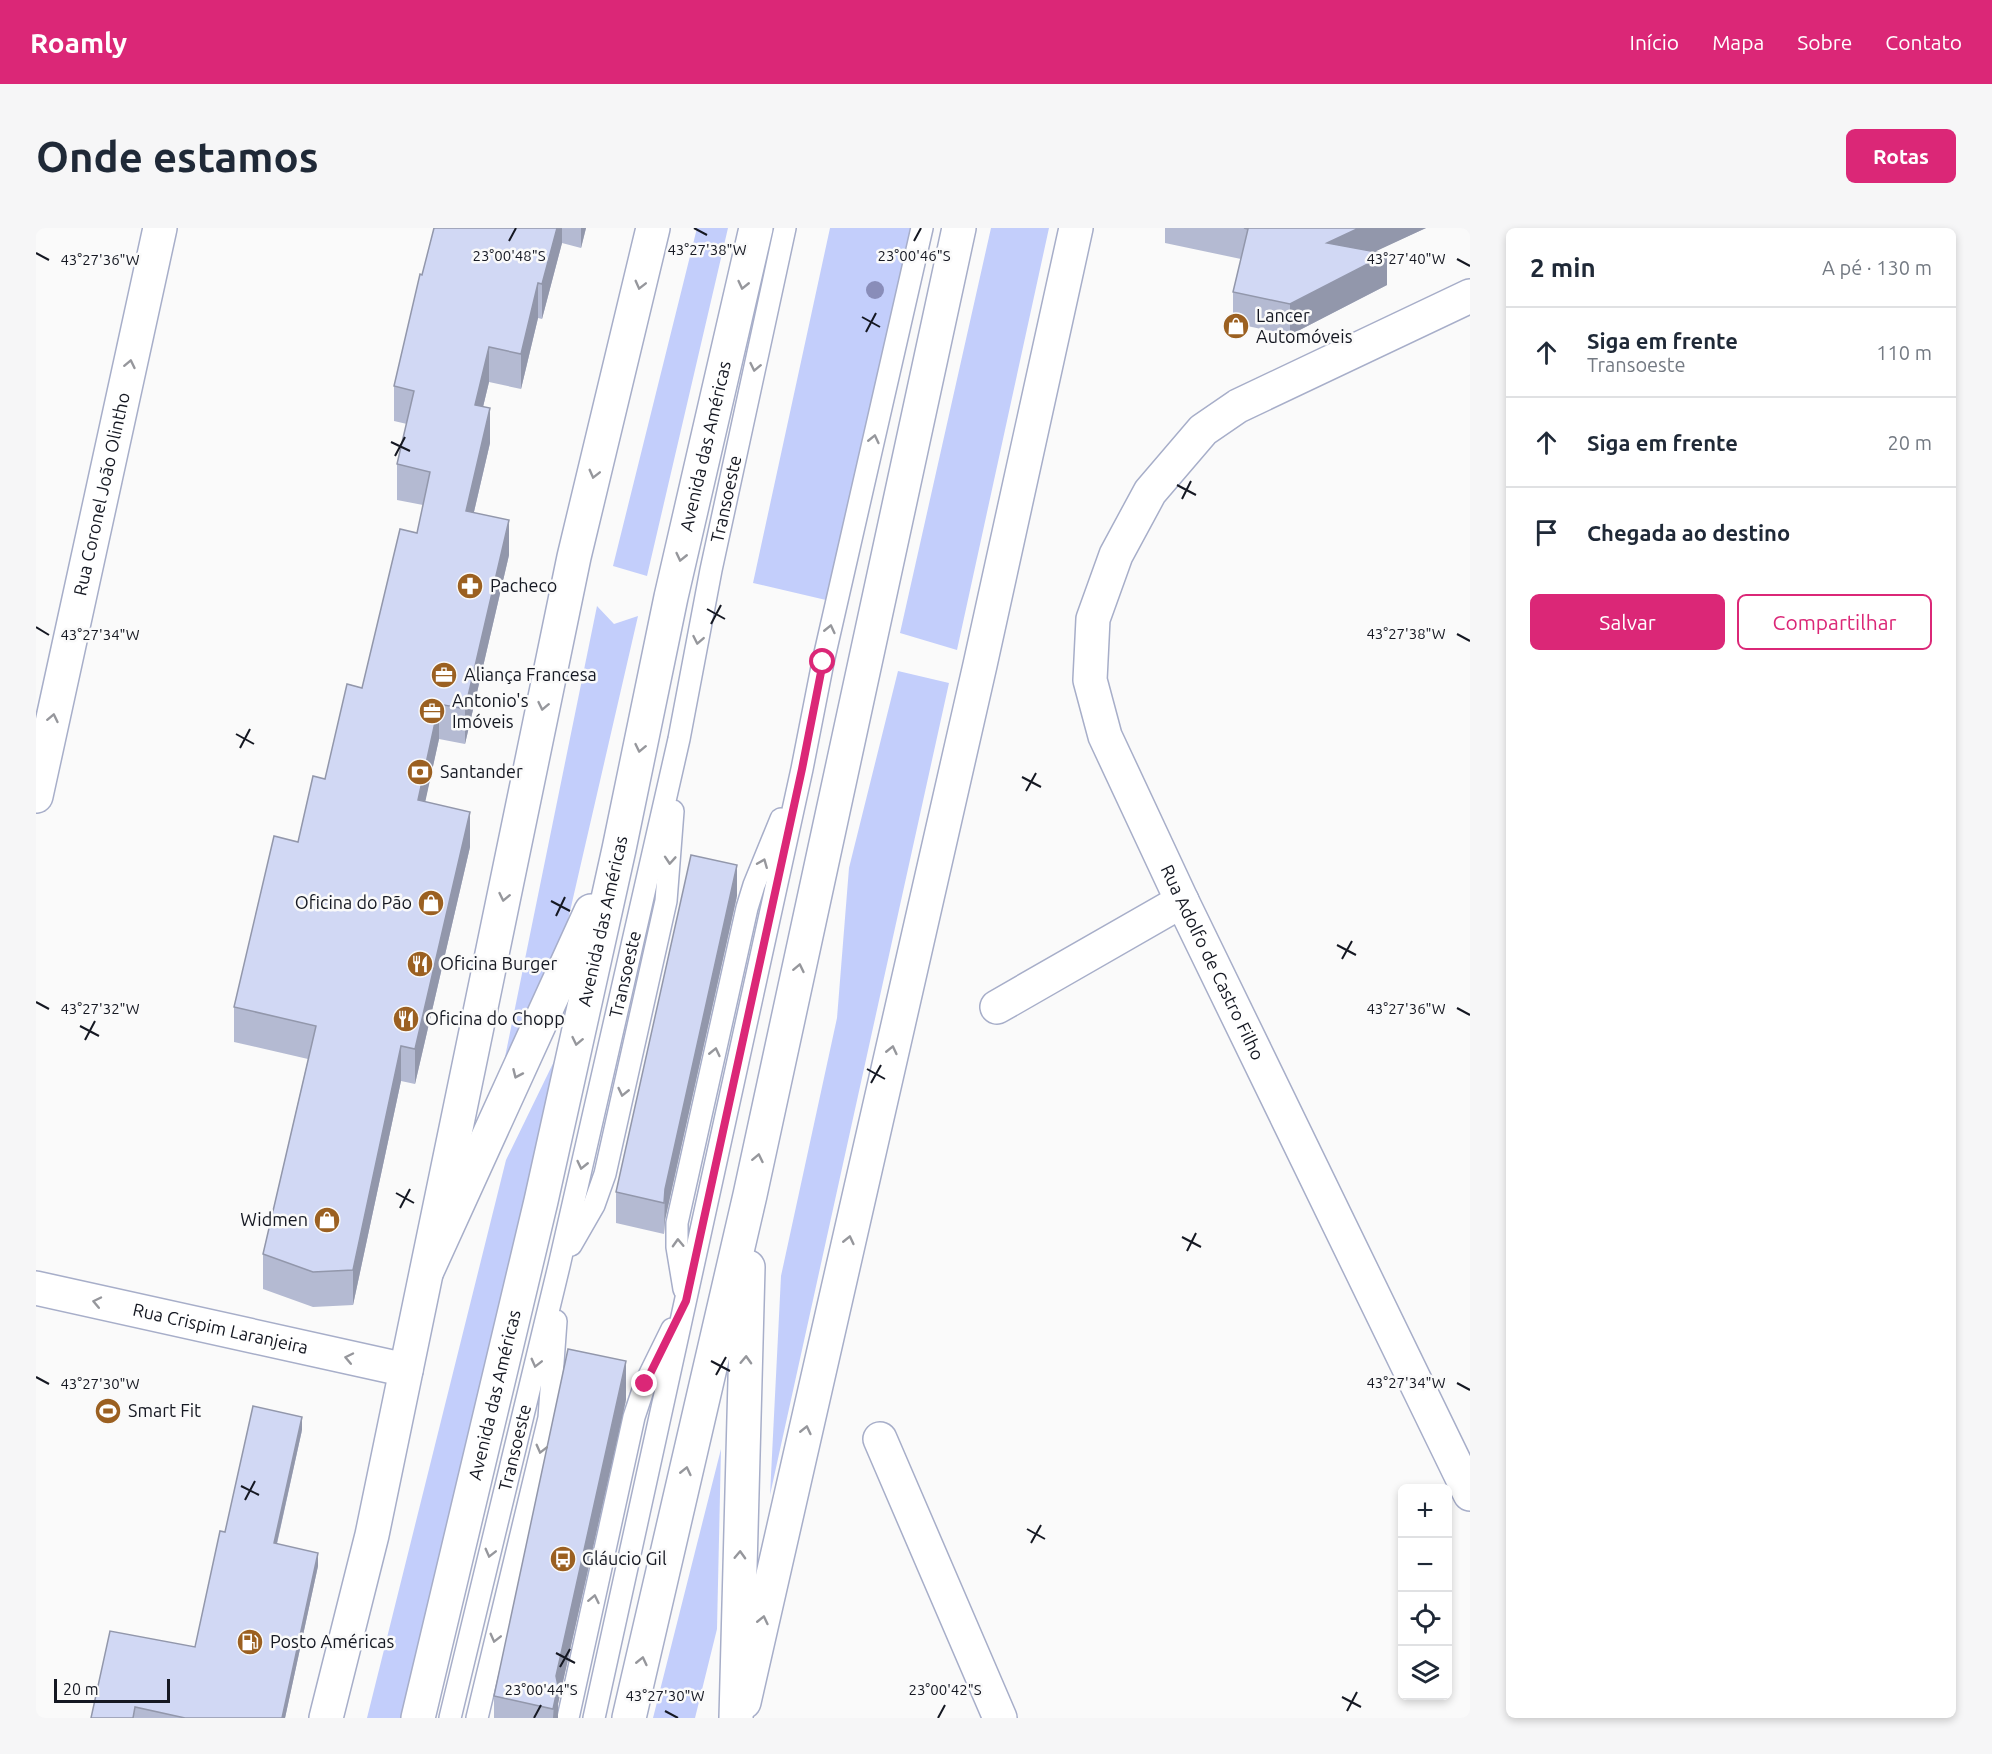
<!DOCTYPE html>
<html lang="pt">
<head>
<meta charset="utf-8">
<style>
  :root { --surface:#fff; --page:#f6f6f7; --text:#1f2937; --muted:#747a83; --line:#e0e1e3; --accent:#db2777 }
  body { margin:0; font-family:Ubuntu,sans-serif; background:var(--page); color:var(--text) }
  .controls { position:absolute; right:18px; bottom:18px; display:grid; overflow:hidden; border-radius:9px; box-shadow:0 3px 9px #0003 }
  .controls button { width:54px; height:54px; display:grid; place-items:center; padding:0; border:0; border-bottom:2px solid var(--line); background:var(--surface); color:var(--text); font:30px sans-serif }
  .scale { position:absolute; left:18px; bottom:15px; width:116px; box-sizing:border-box; padding-left:6px; border:3px solid #151822; border-top:0; font-size:16px; line-height:21px; white-space:nowrap; color:#151822; -webkit-text-stroke:4px #fafafa; paint-order:stroke }
  .stop { position:absolute; width:18px; height:18px; margin:-14px; border:4px solid #db2777; border-radius:50%; background:#fff }
  .stop.end { background:#db2777; border-color:#fff; box-shadow:0 2px 6px #0008 }
  .list { margin:0; padding:0; list-style:none }
  h2 { display:flex; justify-content:space-between; align-items:center; height:78px; margin:0; padding:0 24px; font-size:26px }
  h2 small { font-size:20px; font-weight:400; color:var(--muted) }
  .list li { display:grid; grid-template-columns:39px 1fr auto; gap:18px; align-items:center; box-sizing:border-box; height:90px; padding:0 24px; border-top:2px solid var(--line) }
  .list b { display:block; font-size:22px; white-space:nowrap }
  .list p { margin:0; font-size:20px; white-space:nowrap; color:var(--muted) }
  .list em { font-size:20px; font-style:normal; color:var(--muted) }
  .actions { display:flex; gap:12px; padding:18px 24px }
  .actions a { flex:1; padding:14px 0; border:2px solid var(--accent); border-radius:9px; text-align:center; font-size:21px; color:var(--accent) }
  .actions .main { background:var(--accent); color:#fff }
  .icon { flex:none; width:33px; height:33px; fill:none; stroke:currentColor; stroke-width:2; stroke-linecap:round; stroke-linejoin:round }
  .map { position:relative; flex:none; width:1434px; height:1490px; overflow:hidden; border-radius:9px }
  header { display:flex; align-items:center; gap:36px; box-sizing:border-box; height:84px; padding:0 30px; background:var(--accent); color:#fff }
  header strong { font-size:28px }
  nav { display:flex; gap:33px; margin-inline-start:auto; font-size:21px }
  .intro { display:flex; align-items:center; justify-content:space-between; box-sizing:border-box; height:144px; padding:0 36px }
  h1 { margin:0; font-size:42px }
  .button { padding:15px 27px; border-radius:9px; background:var(--accent); color:#fff; font-size:21px; font-weight:700 }
  main { display:flex; gap:36px; padding:0 36px }
  aside { flex:1; background:var(--surface); border-radius:9px; box-shadow:0 3px 9px #0003 }
  .map>svg:first-child { display:block }
  .green { fill:#c3cefb }
  .lines { fill:none; stroke-linecap:round; stroke-linejoin:round }
  .service-casing { stroke:#a7aec9; stroke-width:24 }
  .minor-casing { stroke:#a7aec9; stroke-width:36 }
  .secondary-casing { stroke:#a7aec9; stroke-width:36 }
  .trunk-casing { stroke:#a7aec9; stroke-width:36 }
  .service { stroke:#fff; stroke-width:21 }
  .minor { stroke:#fff; stroke-width:33 }
  .secondary { stroke:#fff; stroke-width:33 }
  .trunk { stroke:#fff; stroke-width:33 }
  .tree { fill:#898db9 }
  .wall { fill:#b4bad2 }
  .shaded-wall { fill:#9297ab }
  .building { fill:#d1d8f4; stroke:#9297ab; stroke-width:1.5 }
  .oneway { stroke:#96979c }
  .route { stroke:#db2777; stroke-width:8 }
  .ticks { fill:none; stroke:#151822; stroke-width:2 }
  .labels { text-anchor:middle; stroke-width:5; stroke-linejoin:round; paint-order:stroke }
  .poi-label { font-size:18px; fill:#151822; stroke:#fafafa; text-anchor:start }
  .street-label { font-size:18px; fill:#151822; stroke:#fafafa }
  .ticks-label { font-size:15px; text-anchor:middle; fill:#151822; stroke:#fafafa; stroke-width:5; stroke-linejoin:round; paint-order:stroke }
</style>
</head>
<body>
<header>
<strong>Roamly</strong>
<nav><a>Início</a><a>Mapa</a><a>Sobre</a><a>Contato</a></nav>
</header>
<div class="intro"><h1>Onde estamos</h1><a class="button">Rotas</a></div>
<main>
<div class="map">
<svg width="1434" height="1490" viewBox="0 0 1434 1490">
  <rect width="100%" height="100%" fill="#fafafa"/>
  <path class="green" d="M 661,0 L 692,0 L 611,348 L 577,338 Z
    M 794,0 L 875,0 L 790,372 L 717,355 Z
    M 955,0 L 1013,0 L 921,422 L 864,405 Z
    M 561,378 L 578,396 L 602,388 L 532,692 L 468,834 Z
    M 862,443 L 913,455 L 734,1267 L 745,1048 L 801,790 L 813,640 Z
    M 525,819 L 371,1490 L 331,1490 L 470,932 Z
    M 685,1221 L 681,1401 L 659,1490 L 617,1490 Z"/>
  <g class="lines">
    <defs>
      <g id="service">
        <path d="M 535,1017 L 558,977 L 569,946 L 630,673 L 637,583"/>
        <path d="M 648,1061 L 641,1019 L 641,995 L 711,680 L 718,657 L 745,591"/>
        <path id="s1" d="M 414,1490 L 523,1038 L 643,511 L 675,342 L 749,0"/>
        <path d="M 441,1490 L 513,1190 L 520,1093"/>
        <path d="M 532,1490 L 598,1189 L 609,1156 L 636,1101"/>
        <path d="M 558,1490 L 766,541 L 787,434 L 886,0"/>
      </g>
      <g id="minor">
        <path id="s2" d="M 1434,68 L 1202,178 L 1167,202 L 1114,264 L 1080,327 L 1057,391 L 1054,452 L 1069,508 L 1146,673 L 1434,1266"/>
        <path id="s3" d="M 0,568 L 124,0"/>
        <path d="M 961,779 L 1146,673"/>
        <path id="s4" d="M 0,1060 L 370,1142"/>
        <path d="M 844,1211 L 964,1490"/>
      </g>
      <path id="secondary" d="M 708,1474 L 944,437 L 1040,0
        M 290,1490 L 336,1307 L 538,329 L 617,0"/>
      <g id="trunk">
        <path d="M 391,1043 L 555,683"/>
        <path id="s5" d="M 382,1490 L 505,973 L 583,621 L 635,369 L 720,0"/>
        <path d="M 593,1490 L 714,967 L 923,0"/>
        <path d="M 700,1490 L 712,1039"/>
      </g>
    </defs>
    <use href="#service" class="service-casing"/>
    <use href="#minor" class="minor-casing"/>
    <use href="#secondary" class="secondary-casing"/>
    <use href="#trunk" class="trunk-casing"/>
    <use href="#service" class="service"/>
    <use href="#minor" class="minor"/>
    <use href="#secondary" class="secondary"/>
    <use href="#trunk" class="trunk"/>
  </g>
  <circle class="tree" cx="839" cy="62" r="9"/>
  <path class="wall" d="M 398,0 L 550,0 L 545,20 L 526,15 L 506,91 L 502,90 L 485,161 L 453,154 L 447,179 L 454,215 L 438,284 L 473,327 L 429,516 L 403,511 L 389,573 L 434,619 L 379,856 L 365,853 L 317,1077 L 277,1079 L 227,1061 L 227,1026 L 272,831 L 198,814 L 198,779 L 262,614 L 289,551 L 326,460 L 381,305 L 387,277 L 361,272 L 361,236 L 371,196 L 358,193 L 358,158 Z
    M 1129,0 L 1390,0 L 1339,23 L 1351,57 L 1254,107 L 1197,95 L 1197,64 L 1205,31 L 1129,15 Z
    M 701,668 L 629,992 L 628,1006 L 580,995 L 580,964 Z
    M 590,1172 L 522,1476 L 522,1490 L 458,1490 L 458,1468 Z
    M 266,1202 L 241,1316 L 282,1338 L 249,1490 L 55,1490 L 159,1419 Z"/>
  <path class="shaded-wall" d="M 521,0 L 526,0 L 526,15 L 506,91 L 506,56 Z
    M 545,0 L 550,0 L 545,20 Z
    M 1323,0 L 1390,0 L 1291,46 L 1291,15 Z
    M 1351,26 L 1351,57 L 1254,107 L 1254,76 Z
    M 502,55 L 502,90 L 485,161 L 485,126 Z
    M 453,119 L 453,154 L 439,212 L 439,177 Z
    M 454,180 L 454,215 L 430,318 L 430,283 Z
    M 473,292 L 473,327 L 429,516 L 429,481 Z
    M 403,476 L 403,511 L 382,607 L 382,572 Z
    M 434,584 L 434,619 L 379,856 L 379,821 Z
    M 701,637 L 701,668 L 629,992 L 628,1006 L 629,961 Z
    M 365,818 L 365,853 L 317,1077 L 317,1042 Z
    M 590,1133 L 590,1172 L 522,1476 L 522,1490 L 517,1490 L 520,1448 Z
    M 266,1189 L 266,1202 L 238,1328 L 238,1315 Z
    M 282,1325 L 282,1338 L 249,1490 L 246,1490 Z"/>
  <path class="building" d="M 398,0 L 521,0 L 506,56 L 502,55 L 485,126 L 453,119 L 439,177 L 454,180 L 430,283 L 473,292 L 429,481 L 403,476 L 382,572 L 434,584 L 379,821 L 365,818 L 317,1042 L 277,1044 L 227,1026 L 280,798 L 198,779 L 238,608 L 262,614 L 277,548 L 289,551 L 311,456 L 326,460 L 364,301 L 381,305 L 394,244 L 361,236 L 378,163 L 358,158 L 384,46 L 386,47 Z
    M 1208,0 L 1323,0 L 1291,15 L 1351,26 L 1254,76 L 1197,64 L 1212,1 Z
    M 655,627 L 701,637 L 629,961 L 628,975 L 580,964 Z
    M 532,1121 L 590,1133 L 520,1448 L 522,1458 L 517,1481 L 458,1468 Z
    M 217,1178 L 266,1189 L 238,1315 L 282,1325 L 246,1490 L 149,1490 L 99,1479 L 97,1490 L 55,1490 L 74,1403 L 159,1419 L 184,1303 L 189,1304 Z"/>
  <defs><path id="oneway-chevron" d="M-2-3.5L2.5 0L-2 3.5" fill="none" stroke-width="1.6" stroke-linecap="round" stroke-linejoin="round" transform="scale(1.5)"/></defs>
  <g class="oneway">
    <use href="#oneway-chevron" transform="translate(604 57) rotate(104)"/>
    <use href="#oneway-chevron" transform="translate(707 57) rotate(103)"/>
    <use href="#oneway-chevron" transform="translate(94 136) rotate(-78)"/>
    <use href="#oneway-chevron" transform="translate(719 139) rotate(102)"/>
    <use href="#oneway-chevron" transform="translate(838 211) rotate(-77)"/>
    <use href="#oneway-chevron" transform="translate(558 246) rotate(104)"/>
    <use href="#oneway-chevron" transform="translate(645 329) rotate(103)"/>
    <use href="#oneway-chevron" transform="translate(794 401) rotate(-77)"/>
    <use href="#oneway-chevron" transform="translate(662 412) rotate(101)"/>
    <use href="#oneway-chevron" transform="translate(507 478) rotate(102)"/>
    <use href="#oneway-chevron" transform="translate(17 490) rotate(-78)"/>
    <use href="#oneway-chevron" transform="translate(604 520) rotate(102)"/>
    <use href="#oneway-chevron" transform="translate(634 632) rotate(94)"/>
    <use href="#oneway-chevron" transform="translate(727 635) rotate(-68)"/>
    <use href="#oneway-chevron" transform="translate(468 669) rotate(102)"/>
    <use href="#oneway-chevron" transform="translate(763 740) rotate(-78)"/>
    <use href="#oneway-chevron" transform="translate(541 813) rotate(102)"/>
    <use href="#oneway-chevron" transform="translate(856 822) rotate(-77)"/>
    <use href="#oneway-chevron" transform="translate(679 824) rotate(-77)"/>
    <use href="#oneway-chevron" transform="translate(481 846) rotate(114)"/>
    <use href="#oneway-chevron" transform="translate(587 864) rotate(103)"/>
    <use href="#oneway-chevron" transform="translate(722 930) rotate(-78)"/>
    <use href="#oneway-chevron" transform="translate(546 937) rotate(103)"/>
    <use href="#oneway-chevron" transform="translate(813 1012) rotate(-77)"/>
    <use href="#oneway-chevron" transform="translate(642 1015) rotate(-92)"/>
    <use href="#oneway-chevron" transform="translate(61 1074) rotate(-168)"/>
    <use href="#oneway-chevron" transform="translate(313 1130) rotate(-168)"/>
    <use href="#oneway-chevron" transform="translate(710 1132) rotate(-88)"/>
    <use href="#oneway-chevron" transform="translate(500 1135) rotate(104)"/>
    <use href="#oneway-chevron" transform="translate(770 1202) rotate(-77)"/>
    <use href="#oneway-chevron" transform="translate(505 1221) rotate(104)"/>
    <use href="#oneway-chevron" transform="translate(650 1243) rotate(-77)"/>
    <use href="#oneway-chevron" transform="translate(454 1325) rotate(104)"/>
    <use href="#oneway-chevron" transform="translate(704 1327) rotate(-88)"/>
    <use href="#oneway-chevron" transform="translate(558 1371) rotate(-78)"/>
    <use href="#oneway-chevron" transform="translate(727 1392) rotate(-77)"/>
    <use href="#oneway-chevron" transform="translate(459 1410) rotate(104)"/>
    <use href="#oneway-chevron" transform="translate(606 1433) rotate(-77)"/>
  </g>
  <g class="lines">
    <path class="route" d="M 609,1156 L 650,1073 L 766,541 L 787,434"/>
  </g>
  <path class="ticks" d="M 658,0 L 671,7M 473,13 L 480,0M 878,13 L 885,0M 0,25 L 13,32M 1421,31 L 1434,38M 826,89 L 844,99M 830,104 L 840,85M 355,214 L 374,223M 359,228 L 369,209M 1141,257 L 1160,267M 1146,271 L 1155,253M 671,381 L 689,391M 675,396 L 685,377M 0,399 L 13,407M 1421,406 L 1434,413M 200,506 L 218,516M 204,520 L 214,501M 986,549 L 1005,559M 990,563 L 1000,545M 515,673 L 534,683M 520,688 L 529,669M 1301,717 L 1320,727M 1306,731 L 1316,713M 0,774 L 13,781M 1421,780 L 1434,787M 44,798 L 63,808M 49,812 L 59,793M 831,841 L 849,851M 835,855 L 845,837M 360,965 L 378,975M 364,980 L 374,961M 1146,1009 L 1165,1019M 1151,1023 L 1160,1005M 675,1133 L 694,1143M 680,1147 L 690,1129M 0,1149 L 13,1156M 1421,1155 L 1434,1162M 205,1258 L 223,1267M 209,1272 L 219,1253M 991,1301 L 1009,1311M 995,1315 L 1005,1297M 520,1425 L 539,1435M 524,1439 L 534,1421M 1306,1469 L 1325,1479M 629,1483 L 642,1490M 1311,1483 L 1321,1464M 498,1490 L 505,1477M 902,1490 L 909,1477"/>
  <defs>
    <symbol id="shop-disc" viewBox="-11 -11 22 22"><circle r="9.5" fill="#9b6021" stroke="#fafafa"/><path d="M-5-2.5h2.3a2.7 3.5 0 0 1 5.4 0H5L5.5 6h-11ZM-1.5-2.5h3a1.5 2.3 0 0 0-3 0Z" fill="#fff"/></symbol>
    <symbol id="pharmacy-disc" viewBox="-11 -11 22 22"><circle r="9.5" fill="#9b6021" stroke="#fafafa"/><path d="M-2-6h4v4h4v4h-4v4h-4v-4h-4v-4h4Z" fill="#fff"/></symbol>
    <symbol id="office-disc" viewBox="-11 -11 22 22"><circle r="9.5" fill="#9b6021" stroke="#fafafa"/><path d="M-6-3h4V-5.5h4V-3h4V5H-6ZM-1-4.5V-3h2v-1.5ZM-6 0V1H6V0Z" fill="#fff"/></symbol>
    <symbol id="bank-disc" viewBox="-11 -11 22 22"><circle r="9.5" fill="#9b6021" stroke="#fafafa"/><path d="M-6-4H6V4H-6ZM0-2.3a2.3 2.3 0 1 0 0 4.6a2.3 2.3 0 1 0 0-4.6Z" fill="#fff"/></symbol>
    <symbol id="restaurant-disc" viewBox="-11 -11 22 22"><circle r="9.5" fill="#9b6021" stroke="#fafafa"/><path d="M-5-6h1v4h1v-4h1v4h1v-4h1v5L-1.5 .5V6h-2V.5L-5-1ZM5-6V6H3V1.5H1.5Q1.5-4 5-6Z" fill="#fff"/></symbol>
    <symbol id="stadium-disc" viewBox="-11 -11 22 22"><circle r="9.5" fill="#9b6021" stroke="#fafafa"/><path d="M0-5a6.5 5 0 1 0 0 10a6.5 5 0 1 0 0-10ZM-3.5-1.8h7v3.6h-7Z" fill="#fff"/></symbol>
    <symbol id="bus-disc" viewBox="-11 -11 22 22"><circle r="9.5" fill="#9b6021" stroke="#fafafa"/><path d="M-5-6H5V4H4V6H2V4H-2V6H-4V4H-5ZM-3.5-4V0h7V-4ZM-3.5 1.2v1.5H-2V1.2ZM2 1.2v1.5H3.5V1.2Z" fill="#fff"/></symbol>
    <symbol id="fuel-disc" viewBox="-11 -11 22 22"><circle r="9.5" fill="#9b6021" stroke="#fafafa"/><path d="M-5.5-6h7V0h2V4h1.3V-2.5L3-4.5l.8-.8L6-3V5H2.5V1h-1V6h-7ZM-4.2-4.7v3.2H.2V-4.7Z" fill="#fff"/></symbol>
  </defs>
  <g fill-rule="evenodd">
    <use href="#shop-disc" x="1185" y="83" width="30" height="30"/>
    <use href="#pharmacy-disc" x="419" y="343" width="30" height="30"/>
    <use href="#office-disc" x="393" y="432" width="30" height="30"/>
    <use href="#office-disc" x="381" y="468" width="30" height="30"/>
    <use href="#bank-disc" x="369" y="529" width="30" height="30"/>
    <use href="#shop-disc" x="380" y="660" width="30" height="30"/>
    <use href="#restaurant-disc" x="369" y="721" width="30" height="30"/>
    <use href="#restaurant-disc" x="355" y="776" width="30" height="30"/>
    <use href="#shop-disc" x="276" y="977" width="30" height="30"/>
    <use href="#stadium-disc" x="57" y="1168" width="30" height="30"/>
    <use href="#bus-disc" x="512" y="1316" width="30" height="30"/>
    <use href="#fuel-disc" x="199" y="1399" width="30" height="30"/>
  </g>
  <g class="labels">
    <g class="poi-label">
      <text x="1220" y="94">Lancer<tspan x="1220" dy="21">Automóveis</tspan></text>
      <text x="454" y="364">Pacheco</text>
      <text x="428" y="453">Aliança Francesa</text>
      <text x="416" y="479">Antonio's<tspan x="416" dy="21">Imóveis</tspan></text>
      <text x="404" y="550">Santander</text>
      <text x="376" y="681" text-anchor="end">Oficina do Pão</text>
      <text x="404" y="742">Oficina Burger</text>
      <text x="389" y="797">Oficina do Chopp</text>
      <text x="272" y="998" text-anchor="end">Widmen</text>
      <text x="92" y="1189">Smart Fit</text>
      <text x="546" y="1337">Gláucio Gil</text>
      <text x="234" y="1420">Posto Américas</text>
    </g>
    <g class="street-label">
      <text dy="6" stroke="none"><textPath href="#s5" startOffset="1304">Avenida das Américas</textPath></text>
      <text dy="6" stroke="none"><textPath href="#s3" startOffset="309">Rua Coronel João Olintho</textPath></text>
      <text dy="6" stroke="none"><textPath href="#s1" startOffset="1250">Transoeste</textPath></text>
      <text dy="6" stroke="none"><textPath href="#s5" startOffset="818">Avenida das Américas</textPath></text>
      <text dy="6" stroke="none"><textPath href="#s2" startOffset="890">Rua Adolfo de Castro Filho</textPath></text>
      <text dy="6" stroke="none"><textPath href="#s1" startOffset="764">Transoeste</textPath></text>
      <text dy="6" stroke="none"><textPath href="#s4" startOffset="189">Rua Crispim Laranjeira</textPath></text>
      <text dy="6" stroke="none"><textPath href="#s5" startOffset="332">Avenida das Américas</textPath></text>
      <text dy="6" stroke="none"><textPath href="#s1" startOffset="278">Transoeste</textPath></text>
    </g>
  </g>
  <g class="ticks-label">
    <text x="671" y="27">43°27'38"W</text>
    <text x="473" y="33">23°00'48"S</text>
    <text x="878" y="33">23°00'46"S</text>
    <text x="1370" y="36">43°27'40"W</text>
    <text x="64" y="37">43°27'36"W</text>
    <text x="1370" y="411">43°27'38"W</text>
    <text x="64" y="412">43°27'34"W</text>
    <text x="1370" y="786">43°27'36"W</text>
    <text x="64" y="786">43°27'32"W</text>
    <text x="1370" y="1160">43°27'34"W</text>
    <text x="64" y="1161">43°27'30"W</text>
    <text x="505" y="1467">23°00'44"S</text>
    <text x="909" y="1467">23°00'42"S</text>
    <text x="629" y="1473">43°27'30"W</text>
  </g>
</svg>
<div class="controls">
<button>+</button>
<button>−</button>
<button><svg class="icon" aria-label="locate" viewBox="0 0 24 24"><circle cx="12" cy="12" r="6"/><path d="M12 2v4M12 18v4M2 12h4M18 12h4"/></svg></button>
<button><svg class="icon" aria-label="layers" viewBox="0 0 24 24"><path d="M12 4l9 5-9 5-9-5zM3 14l9 5 9-5"/></svg></button>
</div>
<div class="scale">20 m</div>
<div class="stop" style="left:787px;top:434px"></div>
<div class="stop end" style="left:609px;top:1156px"></div>
</div>
<aside>
<h2>2 min<small>A pé · 130 m</small></h2>
<ul class="list">
<li><svg class="icon" aria-label="ahead" viewBox="0 0 24 24"><path d="M12 20V5M6 11l6-6 6 6"/></svg><div><b>Siga em frente</b><p>Transoeste</p></div><em>110 m</em></li>
<li><svg class="icon" aria-label="ahead" viewBox="0 0 24 24"><path d="M12 20V5M6 11l6-6 6 6"/></svg><div><b>Siga em frente</b></div><em>20 m</em></li>
<li><svg class="icon" aria-label="arrive" viewBox="0 0 24 24"><path d="M6 21V4h12l-3 4 3 4H6"/></svg><div><b>Chegada ao destino</b></div></li>
</ul>
<div class="actions"><a class="main">Salvar</a><a>Compartilhar</a></div>
</aside>
</main>
</body>
</html>
